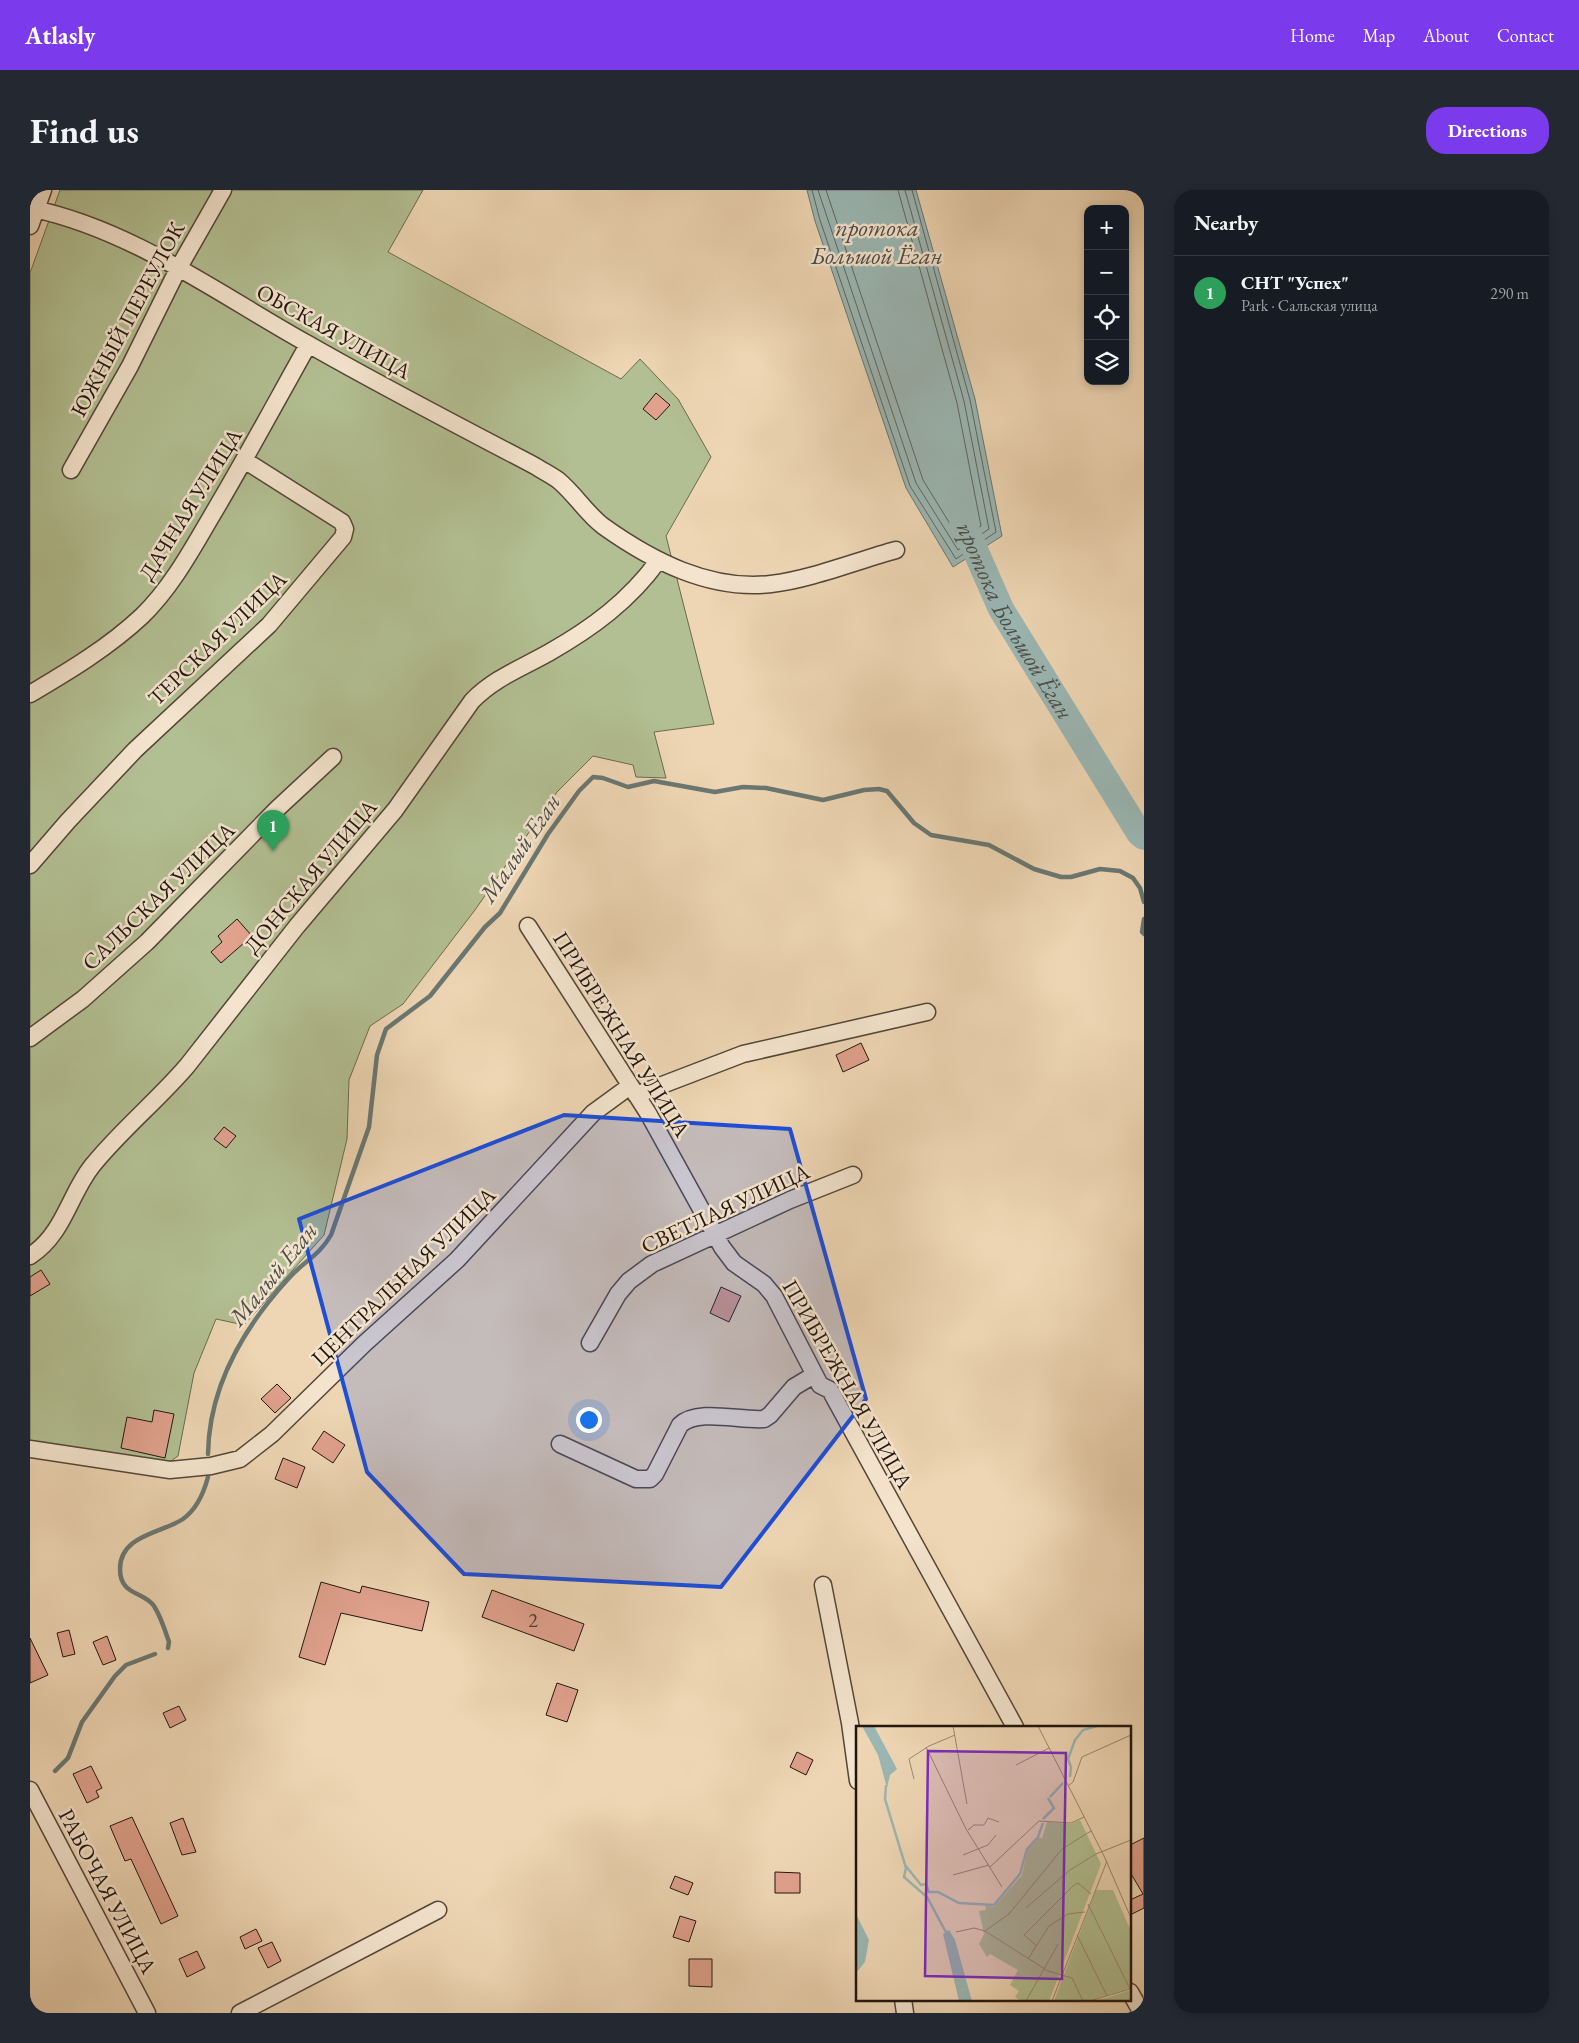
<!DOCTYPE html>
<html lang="en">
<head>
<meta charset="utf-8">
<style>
  :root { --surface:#171b24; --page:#242831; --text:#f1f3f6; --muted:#9ea1a6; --line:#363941; --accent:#7c3aed }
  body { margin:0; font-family:"EB Garamond",serif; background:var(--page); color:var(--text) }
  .controls { position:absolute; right:15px; top:15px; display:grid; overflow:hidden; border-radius:10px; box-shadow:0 2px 8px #0003 }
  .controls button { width:45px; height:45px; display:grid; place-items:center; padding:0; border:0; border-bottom:1px solid var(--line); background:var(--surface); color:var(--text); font:25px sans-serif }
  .you { position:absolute; left:558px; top:1229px; width:18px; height:18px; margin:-12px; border:4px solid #fff; border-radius:50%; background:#1a73e8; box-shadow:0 0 0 8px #1a73e833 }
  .badge { display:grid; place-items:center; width:32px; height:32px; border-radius:50%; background:var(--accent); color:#fff; font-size:16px; font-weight:700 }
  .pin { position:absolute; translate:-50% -41px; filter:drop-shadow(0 1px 2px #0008) }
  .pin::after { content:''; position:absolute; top:26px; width:18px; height:15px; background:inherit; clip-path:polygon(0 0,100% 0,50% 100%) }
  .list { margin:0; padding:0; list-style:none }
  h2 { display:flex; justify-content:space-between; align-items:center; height:65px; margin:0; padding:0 20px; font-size:21px }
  h2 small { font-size:16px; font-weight:400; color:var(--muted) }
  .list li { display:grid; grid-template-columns:32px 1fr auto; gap:15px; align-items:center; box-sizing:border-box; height:75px; padding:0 20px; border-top:1px solid var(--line) }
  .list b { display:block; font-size:19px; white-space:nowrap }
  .list p { margin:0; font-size:16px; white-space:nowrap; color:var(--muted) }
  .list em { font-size:16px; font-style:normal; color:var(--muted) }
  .icon { flex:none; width:28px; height:28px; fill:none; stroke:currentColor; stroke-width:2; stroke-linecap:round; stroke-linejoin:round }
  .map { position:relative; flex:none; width:1114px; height:1823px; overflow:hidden; border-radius:20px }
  header { display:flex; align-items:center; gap:30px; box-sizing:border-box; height:70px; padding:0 25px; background:var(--accent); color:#fff }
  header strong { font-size:24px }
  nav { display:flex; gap:28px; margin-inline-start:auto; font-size:18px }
  .intro { display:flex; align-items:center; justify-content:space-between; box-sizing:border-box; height:120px; padding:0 30px }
  h1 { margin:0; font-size:35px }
  .button { padding:12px 22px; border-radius:20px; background:var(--accent); color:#fff; font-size:18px; font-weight:700 }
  main { display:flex; gap:30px; padding:0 30px }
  aside { flex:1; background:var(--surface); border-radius:20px; box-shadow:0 2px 8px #0003 }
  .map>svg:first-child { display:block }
  .green { fill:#b2bf92; stroke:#6a6a50 }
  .water { fill:#9bb7b4; stroke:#6a7772 }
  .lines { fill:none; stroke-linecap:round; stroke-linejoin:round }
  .shore { stroke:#5e6662; stroke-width:1 }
  .stream { stroke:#6a7772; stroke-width:4.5 }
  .river { stroke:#9bb7b4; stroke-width:26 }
  .building { fill:#e0a18d; stroke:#21160f }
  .minor-casing { stroke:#544638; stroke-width:19 }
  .minor { stroke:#f4e4ce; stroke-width:16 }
  .marked { fill:#1d4ed8; fill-opacity:0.2; stroke:#1d4ed8; stroke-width:4; stroke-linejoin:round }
  .labels { text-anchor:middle; stroke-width:5; stroke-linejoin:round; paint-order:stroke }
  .number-label { font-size:20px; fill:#51392e }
  .street-label { font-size:22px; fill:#21160f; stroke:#f4e4ce }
  .water-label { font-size:24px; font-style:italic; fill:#4c4e49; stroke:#f4e4ce }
  .inset-river { fill:none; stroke:#9bb7b4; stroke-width:2.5 }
  .inset-road { fill:none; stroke:#9c8972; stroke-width:1 }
  .view { fill:#7b2cbf; fill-opacity:0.15; stroke:#7b2cbf; stroke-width:2.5 }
  .inset-edge { fill:none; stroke:#21160f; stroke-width:2.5 }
</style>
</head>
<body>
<header>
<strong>Atlasly</strong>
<nav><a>Home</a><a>Map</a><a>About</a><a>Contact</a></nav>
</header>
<div class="intro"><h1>Find us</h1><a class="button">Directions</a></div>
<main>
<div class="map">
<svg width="1114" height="1823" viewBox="0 0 1114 1823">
  <rect width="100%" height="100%" fill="#eed6b4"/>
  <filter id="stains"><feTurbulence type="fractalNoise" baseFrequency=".004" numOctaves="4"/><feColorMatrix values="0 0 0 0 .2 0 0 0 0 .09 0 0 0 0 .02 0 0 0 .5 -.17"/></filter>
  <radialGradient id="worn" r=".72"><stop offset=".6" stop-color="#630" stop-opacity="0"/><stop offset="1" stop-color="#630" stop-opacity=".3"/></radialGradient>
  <path class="green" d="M 30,0 L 393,0 L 358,62 L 591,189 L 610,169 L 648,209 L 681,267 L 636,346 L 684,534 L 624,542 L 636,588 L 606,587 L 603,575 L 563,566 L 527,602 L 445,720 L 373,814 L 340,836 L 319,890 L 317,949 L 294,1045 L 214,1135 L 186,1129 L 164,1183 L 148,1266 L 137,1274 L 0,1254 L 0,83 Z"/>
  <path class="water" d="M 777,0 L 886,0 L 945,209 L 972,346 L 923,377 L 876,298 L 785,31 Z"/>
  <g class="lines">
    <path class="shore" d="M 782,0 L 790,30 L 880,296 L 926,369 L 966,342 L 940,210 L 882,0
      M 788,0 L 886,293 L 928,360 L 959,339 L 934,211 L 875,0
      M 796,0 L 893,290 L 930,350 L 951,336 L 927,213 L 868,0"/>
    <path class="stream" d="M 1114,729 L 1112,742 L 1114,744
      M 178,1264 C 179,1196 214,1137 259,1088 C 274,1071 289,1066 301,1045 L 339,937 L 347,865 L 356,839 L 400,806 L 455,737 L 470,723 L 518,644 L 549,601 L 563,587 L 573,588 L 598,597 L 624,591 L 685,602 L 713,597 L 736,598 L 793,610 L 834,600 L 849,599 L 857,601 L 884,633 L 901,645 L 959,655 L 1004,679 L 1031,687 L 1041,687 L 1070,679 L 1090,681 L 1103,688 L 1110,698 L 1114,712
      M 138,1458 L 139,1452 C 135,1440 131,1427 124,1416 C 114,1401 90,1406 90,1379 C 90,1345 132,1343 153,1329 C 167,1319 174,1302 178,1287
      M 25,1581 L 38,1568 L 52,1532 L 85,1486 L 96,1475 L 125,1464"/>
    <path class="river" id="s1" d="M 932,330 L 971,419 L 1109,643 L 1114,647"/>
  </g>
  <path class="building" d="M 626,203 L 640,215 L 626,230 L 613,219 Z
    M 207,729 L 222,746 L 191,773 L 181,762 L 192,752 L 188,746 Z
    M 831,853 L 839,870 L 813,882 L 806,865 Z
    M 194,937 L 206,946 L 196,958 L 184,949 Z
    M 11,1080 L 20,1094 L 0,1106 L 0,1087 Z
    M 691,1097 L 711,1106 L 699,1132 L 680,1123 Z
    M 247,1194 L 261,1208 L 245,1223 L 231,1209 Z
    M 124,1220 L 144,1224 L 135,1268 L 91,1258 L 97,1227 L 122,1232 Z
    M 294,1241 L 315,1255 L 303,1273 L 282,1259 Z
    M 253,1268 L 275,1277 L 267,1298 L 245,1289 Z
    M 291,1392 L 330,1403 L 332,1396 L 399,1412 L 392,1441 L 311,1423 L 295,1475 L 269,1467 Z
    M 462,1400 L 554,1434 L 544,1461 L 452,1427 Z
    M 39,1440 L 45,1464 L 33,1467 L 27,1443 Z
    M 77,1446 L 86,1470 L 73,1475 L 63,1452 Z
    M 0,1448 L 18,1485 L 0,1493 Z
    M 527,1493 L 548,1500 L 537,1532 L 516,1525 Z
    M 149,1516 L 156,1530 L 140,1538 L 133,1523 Z
    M 767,1562 L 783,1570 L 776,1585 L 760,1577 Z
    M 61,1576 L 72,1598 L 66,1601 L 69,1607 L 57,1613 L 43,1584 Z
    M 102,1627 L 148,1726 L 131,1734 L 101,1669 L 95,1671 L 80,1636 Z
    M 153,1628 L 166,1662 L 152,1665 L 140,1633 Z
    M 1114,1648 L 1114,1718 L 1100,1725 L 1100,1710 L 1113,1704 L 1100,1682 L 1100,1655 Z
    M 745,1682 L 770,1683 L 770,1703 L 745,1703 Z
    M 645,1686 L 663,1693 L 658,1705 L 640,1698 Z
    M 650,1726 L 666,1731 L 659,1752 L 643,1747 Z
    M 226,1739 L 232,1751 L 215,1759 L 210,1747 Z
    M 242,1752 L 251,1771 L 238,1778 L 228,1758 Z
    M 167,1761 L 175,1778 L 157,1787 L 149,1769 Z
    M 659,1769 L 682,1769 L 682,1797 L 659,1796 Z"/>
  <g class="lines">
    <defs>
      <path id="minor" d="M 0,18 C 102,39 188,104 278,154 C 353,197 429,236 505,276 C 513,281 521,285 528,290 C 545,304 556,323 573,336 C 622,371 680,401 741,394 C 782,389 826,371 866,360
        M 0,36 L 13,0
        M 41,280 L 100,176 L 148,79 L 193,0
        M 0,504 C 39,481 79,457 112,426 C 141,398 161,361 181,327 C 215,270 246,212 278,155
        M 0,675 L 38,631 L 105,560 L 239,435 L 313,347 L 315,339 L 312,332 L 214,270
        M 498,736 L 618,923 L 692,1057 L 704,1073 L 734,1094 L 744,1106 L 790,1195 L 800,1200 L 985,1537
        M 0,848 L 53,809 L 117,752 L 247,619 L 303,567
        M 606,905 L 713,864 L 897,822
        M 0,1066 C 34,1044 39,1005 62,976 C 91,940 127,911 157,876 L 267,736 L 365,620 L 442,511 C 464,488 492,478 520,462 C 562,438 599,411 628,371
        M 560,1153 L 588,1104 L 599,1091 L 622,1074 L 760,1010 L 823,985
        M 530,1254 L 606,1289 L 620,1289 L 625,1284 L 650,1235 C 668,1218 710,1231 734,1229 L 740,1225 L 764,1197 L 784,1185
        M 0,1259 L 140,1280 L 181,1276 L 210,1269 L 242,1244 L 334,1154 L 427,1070 L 563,923 L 600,896
        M 793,1395 L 820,1533 L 828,1591
        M 0,1600 L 117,1823
        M 1100,1802 L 1112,1823
        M 873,1809 L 875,1823
        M 210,1823 L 408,1720"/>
    </defs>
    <use href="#minor" class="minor-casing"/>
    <use href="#minor" class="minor"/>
  </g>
  <path class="marked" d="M 534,925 L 760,939 L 836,1209 L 691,1397 L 434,1384 L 337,1282 L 269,1029 Z"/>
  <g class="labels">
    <g class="number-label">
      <text x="503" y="1437">2</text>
    </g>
    <g class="street-label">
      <text transform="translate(97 129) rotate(-62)" y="8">ЮЖНЫЙ ПЕРЕУЛОК</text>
      <text transform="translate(304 141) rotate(29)" y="8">ОБСКАЯ УЛИЦА</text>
      <text transform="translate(160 314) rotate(-58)" y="8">ДАЧНАЯ УЛИЦА</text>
      <text transform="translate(187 448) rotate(-44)" y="8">ТЕРСКАЯ УЛИЦА</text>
      <text transform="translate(280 686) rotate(-50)" y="8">ДОНСКАЯ УЛИЦА</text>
      <text transform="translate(128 706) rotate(-44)" y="8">САЛЬСКАЯ УЛИЦА</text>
      <text transform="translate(592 844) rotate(58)" y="8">ПРИБРЕЖНАЯ УЛИЦА</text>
      <text transform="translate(695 1018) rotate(-25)" y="8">СВЕТЛАЯ УЛИЦА</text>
      <text transform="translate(373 1086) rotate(-44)" y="8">ЦЕНТРАЛЬНАЯ УЛИЦА</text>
      <text transform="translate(818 1194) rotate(60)" y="8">ПРИБРЕЖНАЯ УЛИЦА</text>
      <text transform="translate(78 1701) rotate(62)" y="8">РАБОЧАЯ УЛИЦА</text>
    </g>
    <g class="water-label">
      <text x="847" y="46">протока<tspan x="847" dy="28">Большой Ёган</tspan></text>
      <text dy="8" stroke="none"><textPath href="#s1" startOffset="114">протока Большой Ёган</textPath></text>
      <text transform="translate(490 658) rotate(-56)" y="8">Малый Еган</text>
      <text transform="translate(243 1084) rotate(-51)" y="8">Малый Еган</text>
    </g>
  </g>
  <g transform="translate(826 1536)">
    <rect width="275" height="275" fill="#eed6b4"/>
    <path d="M 224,94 L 245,138 L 193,275 L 165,275 L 159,271 L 163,265 L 154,259 L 162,244 L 134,228 L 131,231 L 123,218 L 128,208 L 123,185 L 130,184 L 129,179 L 138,181 L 166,149 L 172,123 L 182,112 L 186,112 L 191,96 L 215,98 ZM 240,164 L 257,164 L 275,205 L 275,262 L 233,275 L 198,275 ZM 275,264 L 275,275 L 237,275 L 250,272 Z" fill="#b2bf92"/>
    <path d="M 6,0 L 18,0 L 41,43 L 34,49 L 31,62 L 22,29 ZM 0,188 L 13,214 L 9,236 L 0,247 ZM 93,204 L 99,214 L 116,275 L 103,275 L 87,208 Z" fill="#9bb7b4"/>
    <path class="inset-river" d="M 214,51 L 215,41 L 212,33 L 219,14 L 227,4 L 241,0M 30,59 L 29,73 L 50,142 L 48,151 L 71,171 L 92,210M 194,71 L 207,57M 187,93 L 198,82 L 192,72M 49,139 L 65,159 L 70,158 L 73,166 L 82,166 L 103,177 L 138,179 L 164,148 L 171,123 L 182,111 L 187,97"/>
    <path class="inset-road" d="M 97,0 L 111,78M 182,0 L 248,130 L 275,192M 70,21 L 110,103 L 146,161M 160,39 L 193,22M 58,53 L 53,33 L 73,20 L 99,9M 212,60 L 217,56 L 226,31 L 275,9M 112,104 L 118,99 L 128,99 L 132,92 L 143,96M 107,129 L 132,119 L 140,109M 134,141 L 183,95 L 215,97 L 228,91M 97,149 L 133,139M 232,178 L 274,263M 170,182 L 214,144 L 240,128 L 275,114M 129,205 L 153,188 L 206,123 L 235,105M 100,206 L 118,202 L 129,205 L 192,245 L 216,252 L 227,275M 221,209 L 251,270M 180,219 L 168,209 L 218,159 L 222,157 L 235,168M 172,233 L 193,200 L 212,188 L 229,186M 170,275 L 202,218M 196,275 L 251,135M 234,275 L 274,263"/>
    <path class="view" d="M 72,25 L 210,27 L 206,253 L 69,250 Z"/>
    <rect width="275" height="275" class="inset-edge"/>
  </g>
  <rect width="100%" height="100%" filter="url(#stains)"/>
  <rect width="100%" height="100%" fill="url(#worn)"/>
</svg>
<div class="controls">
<button>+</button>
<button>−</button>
<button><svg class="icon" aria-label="locate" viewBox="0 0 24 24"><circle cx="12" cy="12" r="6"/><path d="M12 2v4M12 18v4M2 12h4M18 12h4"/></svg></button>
<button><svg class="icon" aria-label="layers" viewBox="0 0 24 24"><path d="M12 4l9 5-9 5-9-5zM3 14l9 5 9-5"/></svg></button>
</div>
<div class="you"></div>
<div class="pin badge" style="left:243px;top:661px;background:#2e9e5b">1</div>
</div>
<aside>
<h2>Nearby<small></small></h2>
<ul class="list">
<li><span class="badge" style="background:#2e9e5b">1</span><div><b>СНТ &quot;Успех&quot;</b><p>Park · Сальская улица</p></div><em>290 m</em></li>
</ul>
</aside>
</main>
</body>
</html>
